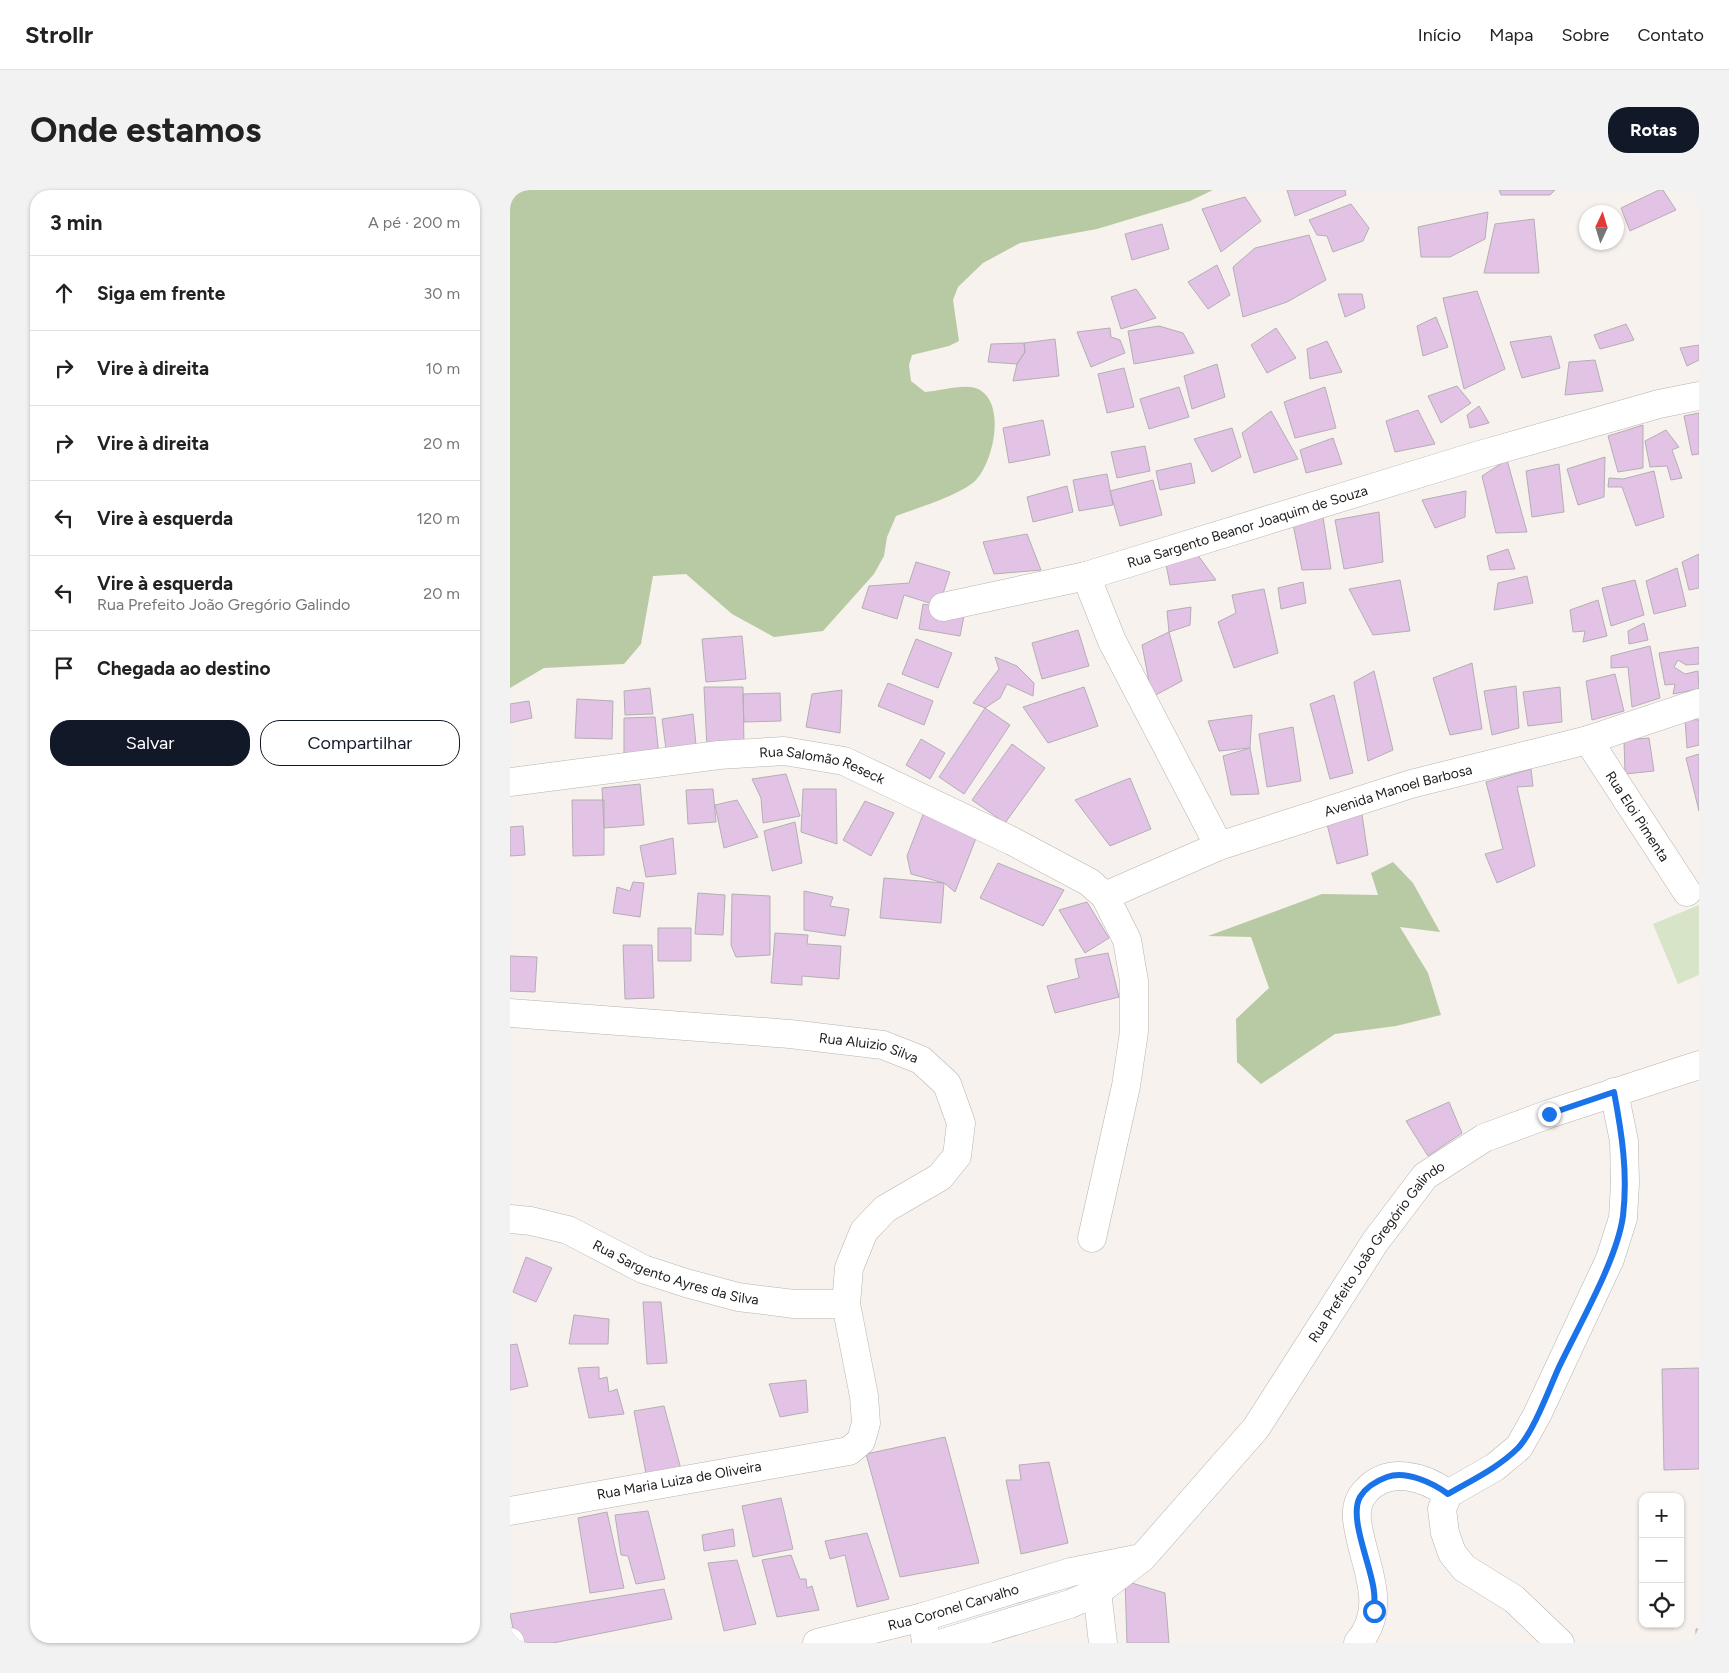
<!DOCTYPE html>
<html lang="pt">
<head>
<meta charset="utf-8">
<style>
  :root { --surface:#fff; --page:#f2f2f2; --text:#222; --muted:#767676; --line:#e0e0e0; --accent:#111827 }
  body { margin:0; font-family:Figtree,sans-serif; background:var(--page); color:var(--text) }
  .controls { position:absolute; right:15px; bottom:15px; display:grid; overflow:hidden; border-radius:10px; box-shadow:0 1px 4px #0004 }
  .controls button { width:45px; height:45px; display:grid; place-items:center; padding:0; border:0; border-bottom:1px solid var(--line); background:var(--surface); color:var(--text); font:25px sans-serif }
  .compass { position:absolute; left:1069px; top:15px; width:45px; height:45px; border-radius:50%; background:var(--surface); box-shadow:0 1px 4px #0004; rotate:4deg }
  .stop { position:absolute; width:15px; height:15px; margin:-11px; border:4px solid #1a73e8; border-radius:50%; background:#fff }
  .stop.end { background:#1a73e8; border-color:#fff; box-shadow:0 1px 5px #0008 }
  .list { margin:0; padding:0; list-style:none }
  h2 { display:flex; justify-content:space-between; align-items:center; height:65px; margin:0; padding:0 20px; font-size:21px }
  h2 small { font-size:16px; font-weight:400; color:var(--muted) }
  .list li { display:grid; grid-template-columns:32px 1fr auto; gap:15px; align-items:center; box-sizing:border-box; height:75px; padding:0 20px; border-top:1px solid var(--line) }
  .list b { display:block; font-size:19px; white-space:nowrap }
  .list p { margin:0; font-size:16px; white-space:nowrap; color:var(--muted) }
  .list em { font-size:16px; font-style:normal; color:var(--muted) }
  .actions { display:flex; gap:10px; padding:15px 20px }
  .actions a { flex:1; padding:11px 0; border:1px solid var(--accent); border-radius:20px; text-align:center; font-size:18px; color:var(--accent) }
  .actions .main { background:var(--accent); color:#fff }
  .icon { flex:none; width:28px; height:28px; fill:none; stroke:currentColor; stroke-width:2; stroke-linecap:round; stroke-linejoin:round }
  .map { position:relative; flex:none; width:1189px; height:1453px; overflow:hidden; border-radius:20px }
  header { display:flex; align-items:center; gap:30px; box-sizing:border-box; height:70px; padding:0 25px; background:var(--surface); border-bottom:1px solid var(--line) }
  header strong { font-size:24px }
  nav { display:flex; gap:28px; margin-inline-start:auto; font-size:18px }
  .intro { display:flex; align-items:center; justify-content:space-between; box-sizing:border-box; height:120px; padding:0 30px }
  h1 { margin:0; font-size:35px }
  .button { padding:12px 22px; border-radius:20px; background:var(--accent); color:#fff; font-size:18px; font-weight:700 }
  main { display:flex; gap:30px; padding:0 30px }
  aside { flex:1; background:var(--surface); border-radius:20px; box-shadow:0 1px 4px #0004 }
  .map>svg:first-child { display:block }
  .green { fill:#d7e4c7 }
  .forest { fill:#b8caa3 }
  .building { fill:#e3c3e5; stroke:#b3afb4 }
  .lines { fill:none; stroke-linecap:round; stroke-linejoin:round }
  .minor-casing { stroke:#b8b3ae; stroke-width:29 }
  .major-casing { stroke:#b8b3ae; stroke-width:29 }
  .minor { stroke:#fff; stroke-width:28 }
  .major { stroke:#fff; stroke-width:28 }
  .route { stroke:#1a73e8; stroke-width:6 }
  .labels { text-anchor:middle; stroke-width:4.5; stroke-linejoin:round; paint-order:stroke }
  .street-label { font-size:14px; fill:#1d1b19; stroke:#fff }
</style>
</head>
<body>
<header>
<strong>Strollr</strong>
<nav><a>Início</a><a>Mapa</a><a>Sobre</a><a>Contato</a></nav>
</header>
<div class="intro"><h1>Onde estamos</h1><a class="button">Rotas</a></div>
<main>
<aside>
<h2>3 min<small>A pé · 200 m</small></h2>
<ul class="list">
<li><svg class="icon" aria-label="ahead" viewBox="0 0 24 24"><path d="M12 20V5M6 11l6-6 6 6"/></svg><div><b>Siga em frente</b></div><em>30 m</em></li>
<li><svg class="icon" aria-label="right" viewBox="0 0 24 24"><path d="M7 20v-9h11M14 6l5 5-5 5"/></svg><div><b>Vire à direita</b></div><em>10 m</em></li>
<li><svg class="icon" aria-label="right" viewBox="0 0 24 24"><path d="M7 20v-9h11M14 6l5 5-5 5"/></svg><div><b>Vire à direita</b></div><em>20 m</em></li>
<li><svg class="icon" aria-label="left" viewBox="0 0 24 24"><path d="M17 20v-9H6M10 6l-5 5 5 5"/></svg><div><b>Vire à esquerda</b></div><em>120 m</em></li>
<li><svg class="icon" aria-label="left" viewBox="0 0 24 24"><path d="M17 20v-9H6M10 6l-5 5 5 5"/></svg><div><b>Vire à esquerda</b><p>Rua Prefeito João Gregório Galindo</p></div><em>20 m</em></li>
<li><svg class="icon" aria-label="arrive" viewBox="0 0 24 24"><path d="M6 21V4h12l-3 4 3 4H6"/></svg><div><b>Chegada ao destino</b></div></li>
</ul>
<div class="actions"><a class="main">Salvar</a><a>Compartilhar</a></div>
</aside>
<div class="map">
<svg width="1189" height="1453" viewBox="0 0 1189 1453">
  <rect width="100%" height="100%" fill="#f7f2ed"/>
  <path class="green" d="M 1189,715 L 1189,785 L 1168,794 L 1143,734 Z"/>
  <path class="forest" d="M 0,0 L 703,0 L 680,11 L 587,39 L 510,53 L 473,73 L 448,97 L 443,110 L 449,151 L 439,156 L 402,165 L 399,175 L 401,191 L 415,202 C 430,201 458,192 470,200 C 496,216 483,272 466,290 C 451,305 407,318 386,326 L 377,347 L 374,366 L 364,384 L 313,441 L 264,447 L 222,424 L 176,384 L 143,386 L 131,454 L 114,474 L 34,478 L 0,498 Z
    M 883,672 L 903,693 L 930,742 L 890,737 L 918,783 L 931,825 L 886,836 L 825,844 L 751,894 L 727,872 L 726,829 L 759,798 L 741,747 L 698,746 L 812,704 L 868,705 L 861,683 Z"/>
  <path class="building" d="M 777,0 L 835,0 L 836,5 L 785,26 Z
    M 989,0 L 1045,0 L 1040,5 L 991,5 Z
    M 1149,0 L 1153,0 L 1166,20 L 1120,41 L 1111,18 Z
    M 735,7 L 751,31 L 711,62 L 692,19 Z
    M 841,14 L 859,38 L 853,51 L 823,62 L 817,46 L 807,45 L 799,30 Z
    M 978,22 L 975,49 L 940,67 L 911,67 L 908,37 Z
    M 1024,29 L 1029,83 L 974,83 L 985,34 Z
    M 652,34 L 659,59 L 622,70 L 615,44 Z
    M 799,45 L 816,90 L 777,112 L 733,127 L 723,77 L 745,58 Z
    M 707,75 L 720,105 L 698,119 L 678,92 Z
    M 626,99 L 646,128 L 611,139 L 601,107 Z
    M 967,101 L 995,179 L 954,199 L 933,108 Z
    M 828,104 L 852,104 L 855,118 L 835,127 Z
    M 926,127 L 938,157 L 913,166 L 907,136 Z
    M 1116,134 L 1124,150 L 1090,159 L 1084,145 Z
    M 649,136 L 673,143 L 684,163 L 624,174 L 618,141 Z
    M 600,138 L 601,147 L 610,150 L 615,163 L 581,177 L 567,142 Z
    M 766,138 L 786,168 L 757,183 L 741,155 Z
    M 1041,146 L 1050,178 L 1012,188 L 1000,152 Z
    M 545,149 L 549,186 L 503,191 L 507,174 L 515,162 L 514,153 Z
    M 817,151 L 832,182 L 800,189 L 797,159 Z
    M 514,153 L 515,162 L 507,174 L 478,172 L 481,154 Z
    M 1189,155 L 1189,170 L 1177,176 L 1170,158 Z
    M 1085,170 L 1093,201 L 1055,205 L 1059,172 Z
    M 707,174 L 715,207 L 682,219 L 674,186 Z
    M 614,178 L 624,217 L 597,223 L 588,184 Z
    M 947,196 L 961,213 L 931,233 L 918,206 Z
    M 669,197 L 679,227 L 639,239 L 630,209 Z
    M 815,197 L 826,238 L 785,248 L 774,212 Z
    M 969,216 L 979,233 L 960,238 L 957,225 Z
    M 908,220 L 925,254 L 885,262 L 876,231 Z
    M 761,221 L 788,269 L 744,283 L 732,243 Z
    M 1189,223 L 1189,264 L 1182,265 L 1174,226 Z
    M 533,230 L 540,265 L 499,273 L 493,238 Z
    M 1133,235 L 1133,278 L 1108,282 L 1098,246 Z
    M 722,238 L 731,267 L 702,282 L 684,249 Z
    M 1156,240 L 1169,257 L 1162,260 L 1172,288 L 1161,290 L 1157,276 L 1140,277 L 1135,251 Z
    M 823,248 L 832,274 L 796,283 L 790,260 Z
    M 635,256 L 640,281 L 607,288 L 601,262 Z
    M 1095,267 L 1094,307 L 1068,315 L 1057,279 Z
    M 997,270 L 1017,342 L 986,343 L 972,286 Z
    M 681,273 L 685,293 L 650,300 L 646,281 Z
    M 1049,274 L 1054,322 L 1022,327 L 1016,281 Z
    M 1144,281 L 1154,327 L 1126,336 L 1112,297 L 1098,297 L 1099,288 L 1113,289 Z
    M 597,284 L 603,315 L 569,321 L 563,290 Z
    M 643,290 L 652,325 L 610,336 L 600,301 Z
    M 557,296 L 563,322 L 523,332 L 517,307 Z
    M 956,301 L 955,327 L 925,338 L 912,310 Z
    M 869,322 L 873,372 L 834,379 L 825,330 Z
    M 813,327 L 821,379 L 792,380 L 783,334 Z
    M 517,344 L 531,380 L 484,384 L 473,352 Z
    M 998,359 L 1005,379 L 980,380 L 977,366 Z
    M 687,364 L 706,390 L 660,395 L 655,369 Z
    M 1189,364 L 1189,398 L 1179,400 L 1172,372 Z
    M 406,372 L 440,382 L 429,416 L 394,405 L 387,429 L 352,418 L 359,396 L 399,393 Z
    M 1167,378 L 1176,416 L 1144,424 L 1136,391 Z
    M 1017,386 L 1023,413 L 984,420 L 988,393 Z
    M 890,390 L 900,441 L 863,445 L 839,399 Z
    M 1125,390 L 1134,425 L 1101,436 L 1092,398 Z
    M 793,392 L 796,413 L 771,419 L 768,398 Z
    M 754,399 L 768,463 L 724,478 L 708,432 L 726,423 L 722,405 Z
    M 1088,410 L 1097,446 L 1073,452 L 1075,441 L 1063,442 L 1060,420 Z
    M 413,414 L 455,421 L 450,446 L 409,439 Z
    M 681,417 L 680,435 L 659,442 L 657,421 Z
    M 1134,433 L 1138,450 L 1119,454 L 1118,441 Z
    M 568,440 L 579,476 L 532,489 L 522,453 Z
    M 659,442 L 672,491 L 642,507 L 632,455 Z
    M 232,446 L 236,489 L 196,492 L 192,449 Z
    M 406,449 L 442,463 L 428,498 L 392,484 Z
    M 1140,456 L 1150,508 L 1122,517 L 1118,477 L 1101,478 L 1101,466 Z
    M 1189,457 L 1189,474 L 1176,475 L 1168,470 L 1164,477 L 1175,484 L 1188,481 L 1189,499 L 1163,504 L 1165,494 L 1155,495 L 1149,463 Z
    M 485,467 L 507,476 L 524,493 L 523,506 L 497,494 L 490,508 L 475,518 L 463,513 L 489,479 Z
    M 962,473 L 972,539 L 940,545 L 923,488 Z
    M 864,481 L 883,560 L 858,571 L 844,492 Z
    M 1105,484 L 1114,521 L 1082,530 L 1076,491 Z
    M 378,493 L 423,511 L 414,535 L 368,516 Z
    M 1006,496 L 1009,538 L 982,545 L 974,501 Z
    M 194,497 L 233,497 L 234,557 L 197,558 Z
    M 574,497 L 588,536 L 538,553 L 513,517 Z
    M 1050,497 L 1052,532 L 1018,536 L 1013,502 Z
    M 140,498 L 143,524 L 115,525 L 114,501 Z
    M 332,500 L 330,543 L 296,537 L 302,504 Z
    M 270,503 L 271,531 L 234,532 L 233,504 Z
    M 824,505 L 843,583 L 820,589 L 800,514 Z
    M 67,509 L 103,511 L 102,549 L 65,548 Z
    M 19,511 L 22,528 L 0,533 L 0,514 Z
    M 475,518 L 500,535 L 454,604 L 429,587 Z
    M 183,524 L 186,555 L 156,559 L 152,529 Z
    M 742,525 L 740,558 L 709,561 L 698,531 Z
    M 145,527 L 149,566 L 114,572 L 114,528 Z
    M 1175,529 L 1189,530 L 1189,555 L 1177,558 Z
    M 783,537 L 791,591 L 757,597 L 749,544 Z
    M 1139,548 L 1144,581 L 1115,584 L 1114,550 Z
    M 411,549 L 435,563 L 420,589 L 396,575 Z
    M 502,554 L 535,578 L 495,633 L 462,610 Z
    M 740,558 L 749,604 L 721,605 L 713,566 Z
    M 1189,564 L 1189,621 L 1176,568 Z
    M 1021,579 L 1023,596 L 1007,597 L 1025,676 L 987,693 L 975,664 L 993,659 L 976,592 Z
    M 276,584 L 290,626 L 253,633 L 251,608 L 242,589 Z
    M 620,588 L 641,639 L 600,656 L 565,610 Z
    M 130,594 L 134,635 L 94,638 L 92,598 Z
    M 203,599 L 206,632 L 178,634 L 176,600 Z
    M 293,599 L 326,599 L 327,654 L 291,642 Z
    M 62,610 L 94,610 L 94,665 L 63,666 Z
    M 227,610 L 248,647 L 214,658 L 205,615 Z
    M 355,611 L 384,623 L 361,666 L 333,650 Z
    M 851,618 L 858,665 L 827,674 L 814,622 Z
    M 414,622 L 468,643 L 445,702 L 434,693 L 401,684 L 397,666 Z
    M 285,632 L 292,673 L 262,681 L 254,641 Z
    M 13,636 L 15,665 L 0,666 L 0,637 Z
    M 163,648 L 166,684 L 136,687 L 130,656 Z
    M 488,673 L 554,700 L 533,736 L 470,708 Z
    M 374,688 L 434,693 L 431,733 L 370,728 Z
    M 123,692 L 134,693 L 130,727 L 103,723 L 107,697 L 120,701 Z
    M 294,701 L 323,707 L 320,716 L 339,719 L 335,746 L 294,740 Z
    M 188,703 L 215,705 L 213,745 L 185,744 Z
    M 222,704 L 260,706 L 260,765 L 226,767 L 221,755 Z
    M 577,712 L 599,748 L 575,763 L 549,720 Z
    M 148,738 L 181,738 L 181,771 L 148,771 Z
    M 265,743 L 298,745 L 297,754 L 331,756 L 329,789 L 292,786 L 292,795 L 261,793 Z
    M 113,755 L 142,755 L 144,808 L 115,809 Z
    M 598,763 L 609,807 L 545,823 L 537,796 L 569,788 L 565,769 Z
    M 0,766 L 27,767 L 25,802 L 0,801 Z
    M 939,912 L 952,943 L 918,966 L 896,931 Z
    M 16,1067 L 42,1078 L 26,1112 L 3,1102 Z
    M 133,1112 L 151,1112 L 157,1173 L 137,1174 Z
    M 64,1125 L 99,1129 L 98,1154 L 59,1154 Z
    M 7,1154 L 18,1196 L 0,1200 L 0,1155 Z
    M 89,1177 L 89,1189 L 97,1187 L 99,1202 L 107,1199 L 114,1224 L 79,1228 L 68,1178 Z
    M 1189,1178 L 1189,1279 L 1154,1280 L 1152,1179 Z
    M 296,1190 L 298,1222 L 270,1227 L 259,1194 Z
    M 154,1216 L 172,1283 L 137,1289 L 124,1221 Z
    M 435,1247 L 469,1373 L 390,1387 L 356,1264 Z
    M 539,1272 L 558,1353 L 511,1364 L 496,1290 L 511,1290 L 509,1275 Z
    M 271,1308 L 283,1359 L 243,1367 L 232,1316 Z
    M 138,1321 L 155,1389 L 126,1394 L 118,1366 L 111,1365 L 105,1325 Z
    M 97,1322 L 114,1398 L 80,1403 L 68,1328 Z
    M 223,1339 L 225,1356 L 194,1361 L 192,1345 Z
    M 357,1343 L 379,1409 L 347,1417 L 335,1365 L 320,1369 L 315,1351 Z
    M 281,1365 L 290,1389 L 296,1389 L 297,1398 L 302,1396 L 309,1420 L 267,1427 L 252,1370 Z
    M 227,1370 L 246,1434 L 214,1441 L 198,1373 Z
    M 615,1391 L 655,1403 L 659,1453 L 617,1453 Z
    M 154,1399 L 162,1429 L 43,1453 L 6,1453 L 0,1424 Z
    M 1186,1439 L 1189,1439 L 1189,1453 L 1186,1453 Z"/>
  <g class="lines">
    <defs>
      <g id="minor">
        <path d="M 433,417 L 576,386"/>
        <path id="s1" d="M 1078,550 L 1177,702"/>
        <path id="s2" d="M 0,592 L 209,565 L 274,561 L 334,571 L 502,651 L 579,692 L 595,706 L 617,750 L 624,791 L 624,842 L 616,896 L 582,1048"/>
        <path id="s3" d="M 709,656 L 602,451 L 576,386 L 966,266 L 1149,214 L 1189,206"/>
        <path id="s4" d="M 595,706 L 709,656 L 901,594 L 1078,550 L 1189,513"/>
        <path id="s5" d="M 0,823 L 280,844 L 373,855 L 411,870 L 437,894 L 451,933 L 447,966 L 430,987 L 375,1019 L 354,1041 L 339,1078 L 336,1114 L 354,1206 L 356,1233 L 351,1251 L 339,1261 L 0,1321"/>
        <path id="s6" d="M 0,1029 L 21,1031 L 58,1040 L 133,1079 L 176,1093 L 228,1107 L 284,1114 L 336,1114"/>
        <path d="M 579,1380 L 587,1402 L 593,1453"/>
        <path d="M 413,1427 L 416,1453"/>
        <path d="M 0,1452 L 0,1453"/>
        <path d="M 848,1453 C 881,1415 851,1371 847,1329 C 846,1318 849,1308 856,1301 C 878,1276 914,1286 938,1304"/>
        <path d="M 1050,1453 L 1004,1409 L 954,1378 L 942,1363 L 935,1343 L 932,1319 L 938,1304 L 985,1277 L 1009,1257 L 1027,1225 L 1100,1069 L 1113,1028 L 1115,993 L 1114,951 L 1104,902"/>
      </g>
      <g id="major">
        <path id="s7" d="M 307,1453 L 413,1427 L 561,1382 L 626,1369"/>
        <path id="s8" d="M 433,1453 L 560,1414 L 587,1402 L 632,1368 L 746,1238 L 865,1052 L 915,986 L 974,948 L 1039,924 L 1189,875"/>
      </g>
    </defs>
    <use href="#minor" class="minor-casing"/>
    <use href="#major" class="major-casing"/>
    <use href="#minor" class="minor"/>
    <use href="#major" class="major"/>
  </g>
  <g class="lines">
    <path class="route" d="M 864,1421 C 864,1415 865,1408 864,1402 C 862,1377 838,1328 850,1307 C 856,1297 866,1291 877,1287 C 896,1280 923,1293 938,1304 C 962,1290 988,1278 1008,1258 C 1024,1241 1039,1199 1049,1177 C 1069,1135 1107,1070 1113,1026 C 1118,984 1112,944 1104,902 L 1039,924"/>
  </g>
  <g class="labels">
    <g class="street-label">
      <text dy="5" stroke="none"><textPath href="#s3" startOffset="470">Rua Sargento Beanor Joaquim de Souza</textPath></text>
      <text dy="5" stroke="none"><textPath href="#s2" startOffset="316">Rua Salomão Reseck</textPath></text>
      <text dy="5" stroke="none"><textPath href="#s4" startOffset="312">Avenida Manoel Barbosa</textPath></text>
      <text dy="5" stroke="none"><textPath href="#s1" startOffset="91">Rua Eloi Pimenta</textPath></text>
      <text dy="5" stroke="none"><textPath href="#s5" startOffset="361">Rua Aluizio Silva</textPath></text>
      <text dy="5" stroke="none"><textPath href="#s8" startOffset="606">Rua Prefeito João Gregório Galindo</textPath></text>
      <text dy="5" stroke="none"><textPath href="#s6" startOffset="176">Rua Sargento Ayres da Silva</textPath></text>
      <text transform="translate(169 1290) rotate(-10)" y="5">Rua Maria Luiza de Oliveira</text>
      <text dy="5" stroke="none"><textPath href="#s7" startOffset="141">Rua Coronel Carvalho</textPath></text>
    </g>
  </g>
</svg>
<div class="controls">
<button>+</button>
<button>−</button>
<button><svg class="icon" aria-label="locate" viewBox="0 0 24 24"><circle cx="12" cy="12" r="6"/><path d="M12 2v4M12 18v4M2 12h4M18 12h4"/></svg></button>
</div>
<svg class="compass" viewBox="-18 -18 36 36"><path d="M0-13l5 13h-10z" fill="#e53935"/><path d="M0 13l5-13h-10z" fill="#767676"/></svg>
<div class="stop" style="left:864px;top:1421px"></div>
<div class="stop end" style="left:1039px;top:924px"></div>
</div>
</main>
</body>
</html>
